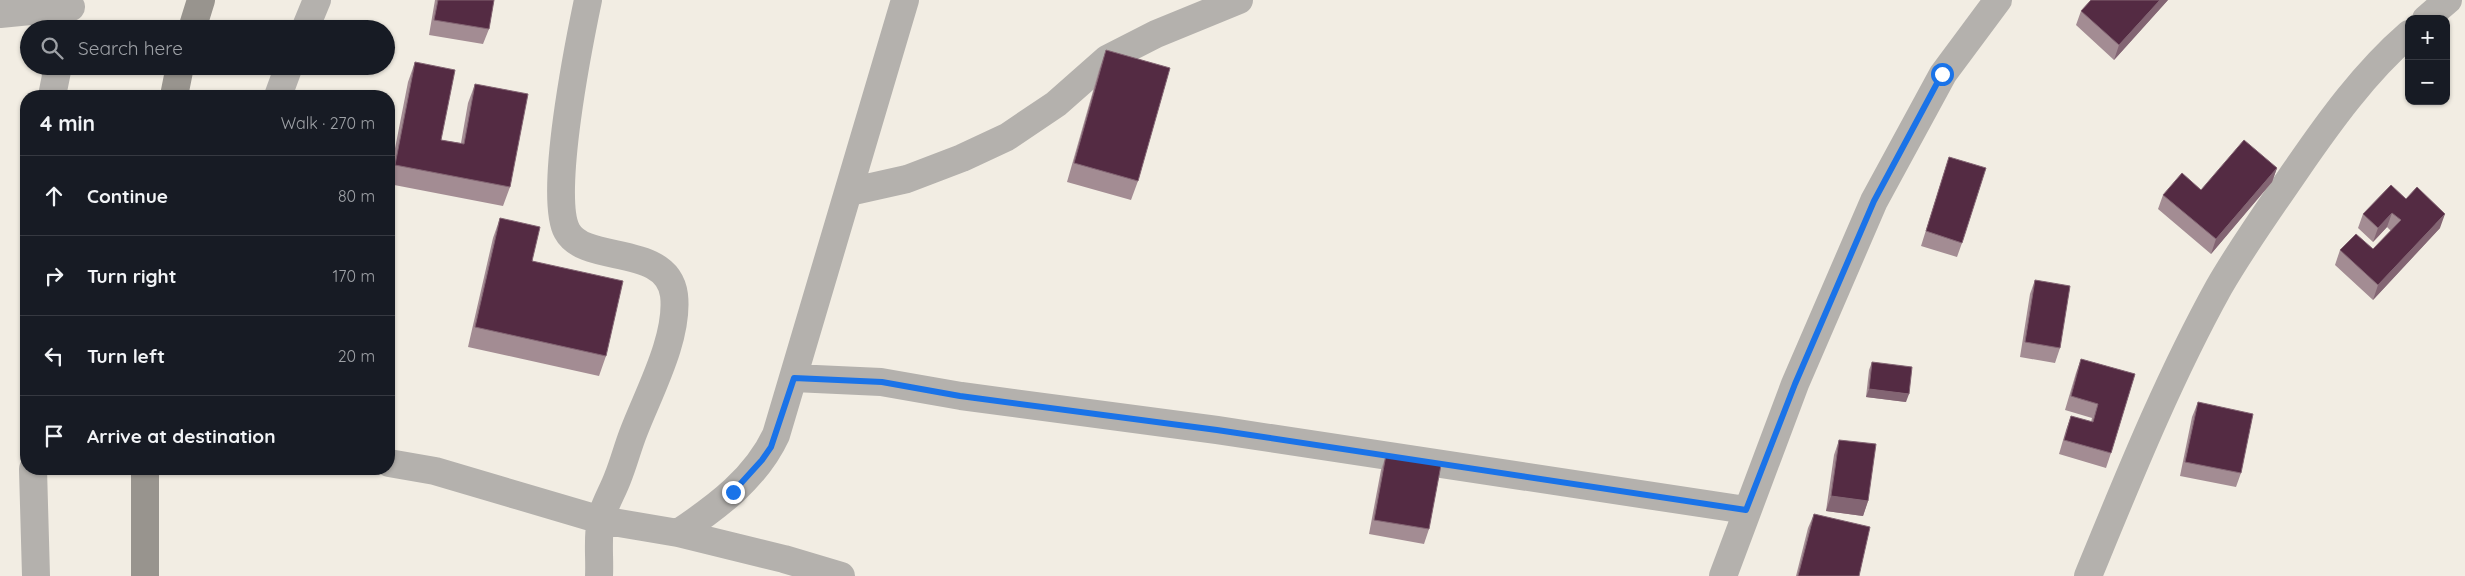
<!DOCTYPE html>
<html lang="en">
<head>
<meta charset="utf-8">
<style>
  :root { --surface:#171b24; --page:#20242c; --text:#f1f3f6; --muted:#9ea1a6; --line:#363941 }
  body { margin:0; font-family:Quicksand,sans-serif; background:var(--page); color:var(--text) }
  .controls { position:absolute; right:15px; top:15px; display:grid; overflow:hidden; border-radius:10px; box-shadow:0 1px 4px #0004 }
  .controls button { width:45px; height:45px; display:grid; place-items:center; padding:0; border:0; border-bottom:1px solid var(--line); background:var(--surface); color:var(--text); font:25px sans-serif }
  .stop { position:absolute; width:15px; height:15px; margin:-11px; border:4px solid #1a73e8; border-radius:50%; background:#fff }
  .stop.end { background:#1a73e8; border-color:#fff; box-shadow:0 1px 5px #0008 }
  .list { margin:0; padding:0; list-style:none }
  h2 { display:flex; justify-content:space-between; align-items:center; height:65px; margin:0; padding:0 20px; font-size:21px }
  h2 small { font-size:16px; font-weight:400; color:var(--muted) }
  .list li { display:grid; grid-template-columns:32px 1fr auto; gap:15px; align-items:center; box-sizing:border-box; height:80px; padding:0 20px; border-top:1px solid var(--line) }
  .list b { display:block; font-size:19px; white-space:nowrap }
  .list em { font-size:16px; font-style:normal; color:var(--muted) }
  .icon { flex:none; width:28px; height:28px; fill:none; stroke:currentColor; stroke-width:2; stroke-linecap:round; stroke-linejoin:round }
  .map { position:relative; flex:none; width:2465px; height:576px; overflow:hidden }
  .search { position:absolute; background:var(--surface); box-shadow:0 1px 4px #0004; left:20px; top:20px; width:375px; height:55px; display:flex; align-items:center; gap:12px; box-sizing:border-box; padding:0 18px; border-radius:28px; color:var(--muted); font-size:19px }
  .panel { position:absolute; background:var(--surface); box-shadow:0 1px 4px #0004; left:20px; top:90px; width:375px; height:385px; border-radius:20px }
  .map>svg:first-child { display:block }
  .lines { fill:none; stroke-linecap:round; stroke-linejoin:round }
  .minor { stroke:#b4b1ad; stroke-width:28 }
  .secondary { stroke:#98948e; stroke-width:28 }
  .wall { fill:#a38c93 }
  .shaded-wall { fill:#836573 }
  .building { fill:#542b43; stroke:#836573 }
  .route { stroke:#1a73e8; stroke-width:6 }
</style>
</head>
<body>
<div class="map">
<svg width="2465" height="576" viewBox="0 0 2465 576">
  <rect width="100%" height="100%" fill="#f2ede3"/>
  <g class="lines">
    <path class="minor" d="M 588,0 C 579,43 548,197 567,231 C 585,265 667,243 674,295 C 679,337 649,392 634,431 C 628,446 624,462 618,477 C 613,491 604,505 601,519 C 597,537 600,558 599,576
      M 0,14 L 71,7
      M 2426,19 L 2448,0
      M 305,29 L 317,0
      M 52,96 L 58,66
      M 278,96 L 289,66
      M 849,192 L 907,179 L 962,158 L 1007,137 L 1056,104 L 1107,59 L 1156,34 L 1239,0
      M 794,378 L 881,382 L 961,396 L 1217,430 L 1746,510
      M 389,463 L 435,471 L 601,520 L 678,533 L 784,559 L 841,576
      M 33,469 L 36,576
      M 678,533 C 717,507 756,478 776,435 L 905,0
      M 1723,576 L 1795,384 L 1874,201 L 1943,74 L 1998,0
      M 2088,576 C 2128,479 2168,379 2219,287 C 2242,247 2270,208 2296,170 C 2329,122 2365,72 2409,34"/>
    <path class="secondary" d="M 192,29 L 201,0
      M 174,96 L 180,66
      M 145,469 L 145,576"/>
  </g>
  <path class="wall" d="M 435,0 L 494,0 L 489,29 L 483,44 L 429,35 Z
    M 2168,0 L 2114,60 L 2076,25 L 2081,11 Z
    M 1106,50 L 1138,181 L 1131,200 L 1067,182 L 1099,70 Z
    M 415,62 L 441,140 L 461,143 L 468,103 L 475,84 L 510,187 L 503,206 L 389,184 L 389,179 L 408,82 Z
    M 1949,157 L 1962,243 L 1957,257 L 1921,246 Z
    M 2277,168 L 2272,182 L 2211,254 L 2158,209 L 2163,195 L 2201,190 Z
    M 2406,199 L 2440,228 L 2373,300 L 2335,265 L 2340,250 L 2373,249 L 2391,231 L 2387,227 L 2373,242 L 2358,228 L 2363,214 Z
    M 500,218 L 606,356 L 599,376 L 468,347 L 493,238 Z
    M 2035,280 L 2060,348 L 2055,363 L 2020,357 L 2030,294 Z
    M 2081,359 L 2135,374 L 2111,453 L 2106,468 L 2059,454 L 2066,430 L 2071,416 L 2091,422 L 2092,418 L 2065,410 L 2076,373 Z
    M 1872,362 L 1906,402 L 1866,397 L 1869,370 Z
    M 2198,402 L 2241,473 L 2236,487 L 2180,476 L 2192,417 Z
    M 1839,440 L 1868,501 L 1863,516 L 1826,511 L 1834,455 Z
    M 1386,455 L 1429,529 L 1424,544 L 1369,534 L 1381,470 Z
    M 1814,514 L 1859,576 L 1796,576 L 1808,528 Z"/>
  <path class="shaded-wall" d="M 2160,0 L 2168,0 L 2114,60 L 2119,45 Z
    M 2277,168 L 2272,182 L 2211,254 L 2216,239 Z
    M 2392,213 L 2387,227 L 2373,242 L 2378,228 Z
    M 2445,214 L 2440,228 L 2373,300 L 2378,285 Z
    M 1869,389 L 1909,394 L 1906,402 L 1866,397 Z
    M 1831,496 L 1868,501 L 1863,516 L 1826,511 Z"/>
  <path class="building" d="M 438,0 L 494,0 L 489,29 L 434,20 Z
    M 2091,0 L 2160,0 L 2119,45 L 2081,11 Z
    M 1106,50 L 1170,68 L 1138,181 L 1074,163 Z
    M 415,62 L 455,70 L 441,140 L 464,144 L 475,84 L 528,94 L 510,187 L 395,165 Z
    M 2244,140 L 2277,168 L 2216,239 L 2163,195 L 2182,173 L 2201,190 Z
    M 1949,157 L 1986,168 L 1962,243 L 1926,231 Z
    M 2391,185 L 2406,199 L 2417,187 L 2445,214 L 2378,285 L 2340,250 L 2356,234 L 2373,249 L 2401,220 L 2392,213 L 2378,228 L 2363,214 Z
    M 500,218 L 540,227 L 532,261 L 623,281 L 606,356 L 475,327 Z
    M 2035,280 L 2070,286 L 2060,348 L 2025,342 Z
    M 2081,359 L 2135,374 L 2111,453 L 2064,440 L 2071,416 L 2093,422 L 2098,404 L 2071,396 Z
    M 1872,362 L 1912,367 L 1909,394 L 1869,389 Z
    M 2198,402 L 2253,414 L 2241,473 L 2185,462 Z
    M 1839,440 L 1876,444 L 1868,501 L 1831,496 Z
    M 1386,455 L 1441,465 L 1429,529 L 1374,520 Z
    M 1814,514 L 1870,527 L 1859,576 L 1798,576 Z"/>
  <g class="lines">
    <path class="route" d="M 733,492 L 762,460 L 771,447 L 794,378 L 882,382 L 960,396 L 1217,430 L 1746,510 L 1795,384 L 1874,201 L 1942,74"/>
  </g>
</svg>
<div class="controls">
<button>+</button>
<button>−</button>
</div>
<div class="stop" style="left:1942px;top:74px"></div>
<div class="stop end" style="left:733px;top:492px"></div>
<div class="search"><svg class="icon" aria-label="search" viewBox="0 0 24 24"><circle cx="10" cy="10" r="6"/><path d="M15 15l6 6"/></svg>Search here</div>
<section class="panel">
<h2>4 min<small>Walk · 270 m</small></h2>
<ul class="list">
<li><svg class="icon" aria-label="ahead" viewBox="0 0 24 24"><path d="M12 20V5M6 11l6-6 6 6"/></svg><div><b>Continue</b></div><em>80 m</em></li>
<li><svg class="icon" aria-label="right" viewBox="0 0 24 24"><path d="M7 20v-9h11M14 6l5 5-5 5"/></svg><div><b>Turn right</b></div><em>170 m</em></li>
<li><svg class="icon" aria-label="left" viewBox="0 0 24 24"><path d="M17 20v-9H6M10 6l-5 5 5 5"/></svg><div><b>Turn left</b></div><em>20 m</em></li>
<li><svg class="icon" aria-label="arrive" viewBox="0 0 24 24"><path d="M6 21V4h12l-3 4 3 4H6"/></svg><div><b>Arrive at destination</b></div></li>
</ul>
</section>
</div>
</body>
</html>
